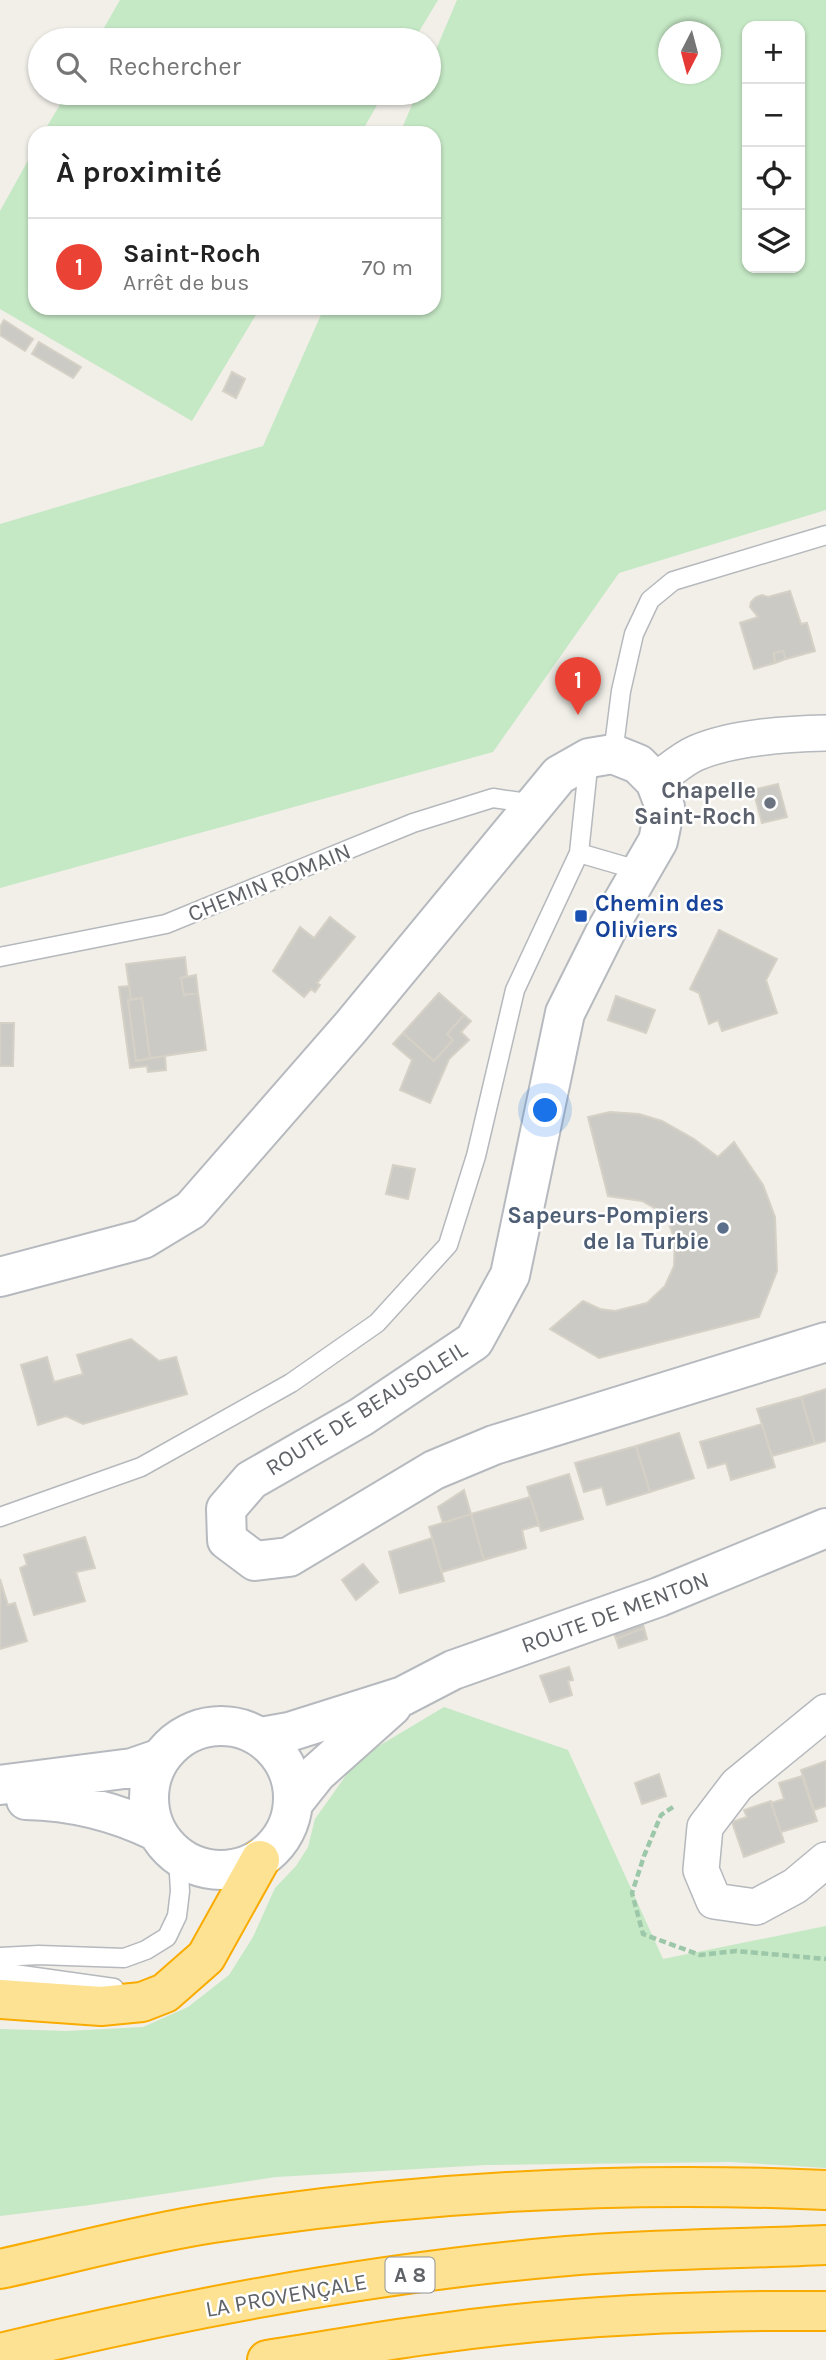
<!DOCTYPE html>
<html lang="fr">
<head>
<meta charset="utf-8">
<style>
  :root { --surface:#fff; --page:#f2f2f2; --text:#222; --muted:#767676; --line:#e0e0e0; --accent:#ea4335 }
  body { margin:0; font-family:Karla,sans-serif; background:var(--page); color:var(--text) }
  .controls { position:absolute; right:21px; top:21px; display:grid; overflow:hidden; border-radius:14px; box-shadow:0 2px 5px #0004 }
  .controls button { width:63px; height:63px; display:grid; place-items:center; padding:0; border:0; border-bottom:2px solid var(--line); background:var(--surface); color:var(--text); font:35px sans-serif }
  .compass { position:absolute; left:658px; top:21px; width:63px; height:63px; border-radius:50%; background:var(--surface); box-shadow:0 2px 5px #0004; rotate:186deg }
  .you { position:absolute; left:546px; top:1111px; width:24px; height:24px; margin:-18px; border:5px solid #fff; border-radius:50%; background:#1a73e8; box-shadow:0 0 0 10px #1a73e833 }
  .badge { display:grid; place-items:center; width:46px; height:46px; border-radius:50%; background:var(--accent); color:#fff; font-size:23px; font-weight:700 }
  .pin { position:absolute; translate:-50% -58px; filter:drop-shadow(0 2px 4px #0008) }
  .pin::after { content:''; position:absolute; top:37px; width:24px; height:21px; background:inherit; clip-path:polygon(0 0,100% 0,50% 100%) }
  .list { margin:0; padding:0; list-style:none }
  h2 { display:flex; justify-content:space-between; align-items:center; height:91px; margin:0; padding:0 28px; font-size:30px }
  h2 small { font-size:23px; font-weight:400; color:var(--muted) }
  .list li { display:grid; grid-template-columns:46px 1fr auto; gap:21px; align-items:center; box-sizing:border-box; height:98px; padding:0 28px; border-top:2px solid var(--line) }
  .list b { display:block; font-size:26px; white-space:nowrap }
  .list p { margin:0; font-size:23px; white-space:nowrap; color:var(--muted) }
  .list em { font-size:23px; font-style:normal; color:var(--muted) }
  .icon { flex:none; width:38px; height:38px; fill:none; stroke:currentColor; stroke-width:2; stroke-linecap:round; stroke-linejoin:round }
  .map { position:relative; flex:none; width:826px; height:2360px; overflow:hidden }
  .search { position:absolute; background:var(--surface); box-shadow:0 2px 5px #0004; left:28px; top:28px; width:413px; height:77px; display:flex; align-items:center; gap:18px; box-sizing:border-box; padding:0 24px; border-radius:38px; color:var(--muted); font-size:26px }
  .panel { position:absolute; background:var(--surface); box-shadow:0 2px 5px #0004; left:28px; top:126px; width:413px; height:189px; border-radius:21px }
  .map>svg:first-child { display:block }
  .green { fill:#c5e8c5; fill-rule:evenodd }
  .building { fill:#cccac5; stroke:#d6d1c6; stroke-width:2 }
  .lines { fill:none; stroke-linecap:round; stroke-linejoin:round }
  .lane-casing { stroke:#b5b8bc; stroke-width:21 }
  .street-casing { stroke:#b5b8bc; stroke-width:38 }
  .secondary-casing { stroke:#b6babf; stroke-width:42 }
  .highway-casing { stroke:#f9ab00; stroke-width:42 }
  .path { stroke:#9cc7a9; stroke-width:4.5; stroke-dasharray:7 3.5; stroke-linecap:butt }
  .lane { stroke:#fff; stroke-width:18 }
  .street { stroke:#fff; stroke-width:35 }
  .secondary { stroke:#fff; stroke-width:38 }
  .highway { stroke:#fde293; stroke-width:38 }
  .worship-dot { fill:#6b7280; stroke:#fff; stroke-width:2.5 }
  .transit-dot { fill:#1a4fb4; stroke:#fff; stroke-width:2.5 }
  .service-dot { fill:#5c6f8a; stroke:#fff; stroke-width:2.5 }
  .labels { text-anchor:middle; stroke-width:5; stroke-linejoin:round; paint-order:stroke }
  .shield { fill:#fff; stroke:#8f9295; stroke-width:2 }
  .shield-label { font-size:21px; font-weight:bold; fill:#5f6368 }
  .worship-label { font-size:23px; font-weight:bold; fill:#5b616d; stroke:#fff; text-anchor:end }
  .street-label { font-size:23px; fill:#5f6368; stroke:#fff }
  .transit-label { font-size:23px; font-weight:bold; fill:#164399; stroke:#fff; text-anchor:start }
  .service-label { font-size:23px; font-weight:bold; fill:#4e5e75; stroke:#fff; text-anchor:end }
</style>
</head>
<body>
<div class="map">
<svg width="826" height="2360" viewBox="0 0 826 2360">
  <rect width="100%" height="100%" fill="#f1efe8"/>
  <path class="green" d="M 120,0 L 438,0 L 414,40 L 97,40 Z
    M 457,0 L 826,0 L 826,510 L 619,573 L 493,752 L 0,888 L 0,524 L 263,446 L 324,308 L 434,308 L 434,133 L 400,133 L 417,93 L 429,93 L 429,66 ZM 800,26 L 800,268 L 747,268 L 747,26 ZM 668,32 L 710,32 L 710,74 L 668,74 Z
    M 67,93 L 384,93 L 361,133 L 43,133 Z
    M 35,148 L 35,308 L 260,308 L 192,421 L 0,309 L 0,211 Z
    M 444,1707 L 568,1750 L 663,1959 L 826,1926 L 826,2168 L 731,2162 L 486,2165 L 276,2177 L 90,2205 L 0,2216 L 0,2029 L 67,2031 L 143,2027 L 188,2007 L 229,1975 L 253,1937 L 275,1888 L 296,1866 L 308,1847 L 315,1819 L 347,1774 L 362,1756 Z"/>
  <path class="building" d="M 4,320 L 33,339 L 25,351 L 0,335 L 0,327 Z
    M 39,342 L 81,367 L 73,378 L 32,354 Z
    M 232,372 L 245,379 L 236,398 L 223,391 Z
    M 790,591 L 801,624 L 807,623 L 815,651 L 786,659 L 783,651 L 774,653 L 775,663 L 754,669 L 740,623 L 758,617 L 750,607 L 751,602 L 756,597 L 762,595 L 768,597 Z
    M 783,651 L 786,659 L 775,663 L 774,653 Z
    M 778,784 L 787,817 L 762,823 L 753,790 Z
    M 330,917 L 355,937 L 317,983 L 320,985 L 315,992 L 311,989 L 304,997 L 273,971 L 300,927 L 314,938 Z
    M 719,930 L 777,959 L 766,980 L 777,1013 L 722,1031 L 718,1020 L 709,1024 L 699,993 L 690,989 Z
    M 185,957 L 187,976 L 181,978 L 184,995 L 198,993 L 206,1050 L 150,1058 L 142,998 L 131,1000 L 126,964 Z
    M 196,975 L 198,993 L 184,995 L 181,978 Z
    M 129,986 L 131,1000 L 128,1000 L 136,1061 L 165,1056 L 166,1070 L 148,1072 L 147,1066 L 130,1068 L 119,987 Z
    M 439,993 L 464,1015 L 447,1034 L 453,1040 L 434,1061 L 403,1033 Z
    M 616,996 L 655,1010 L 646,1033 L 608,1020 Z
    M 142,998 L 150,1058 L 136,1061 L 128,1000 Z
    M 464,1015 L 471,1021 L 461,1032 L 469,1040 L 449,1059 L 430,1103 L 400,1090 L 412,1060 L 393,1044 L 403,1033 L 434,1061 L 453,1040 L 447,1034 Z
    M 0,1023 L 14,1023 L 13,1066 L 0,1066 Z
    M 610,1112 L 639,1114 L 662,1121 L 694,1139 L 718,1157 L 734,1142 L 763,1185 L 775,1217 L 777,1271 L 759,1317 L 599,1358 L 550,1329 L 583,1301 L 600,1309 L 615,1311 L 647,1303 L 665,1286 L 674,1266 L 675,1240 L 665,1214 L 642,1201 L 608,1196 L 588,1117 Z
    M 393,1165 L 415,1169 L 408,1199 L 386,1194 Z
    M 131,1339 L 159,1361 L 176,1357 L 187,1394 L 83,1424 L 66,1416 L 38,1425 L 21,1365 L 47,1357 L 54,1382 L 83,1374 L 77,1355 Z
    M 826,1389 L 826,1441 L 815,1444 L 801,1397 Z
    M 801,1397 L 815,1444 L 772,1456 L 757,1409 Z
    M 762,1424 L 775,1467 L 731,1480 L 726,1463 L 708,1468 L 700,1442 Z
    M 679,1433 L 694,1478 L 650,1492 L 636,1446 Z
    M 636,1446 L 650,1492 L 607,1505 L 602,1487 L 584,1492 L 575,1463 Z
    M 569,1474 L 583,1519 L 541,1531 L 527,1487 Z
    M 464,1490 L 471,1514 L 443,1523 L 438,1507 Z
    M 530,1497 L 539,1525 L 522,1530 L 526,1548 L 484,1560 L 471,1514 Z
    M 471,1514 L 484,1560 L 442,1572 L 429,1527 Z
    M 85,1537 L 95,1568 L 76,1572 L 85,1601 L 34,1615 L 20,1568 L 27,1565 L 24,1555 Z
    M 432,1538 L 444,1581 L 400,1593 L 389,1552 Z
    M 363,1564 L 378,1582 L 356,1600 L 342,1580 Z
    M 0,1579 L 8,1605 L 15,1603 L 27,1641 L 0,1649 Z
    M 642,1622 L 644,1628 L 616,1639 L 613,1631 Z
    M 644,1628 L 647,1639 L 619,1648 L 616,1639 Z
    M 569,1667 L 573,1680 L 568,1681 L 572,1695 L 550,1702 L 540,1676 Z
    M 826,1761 L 826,1806 L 814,1810 L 801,1770 Z
    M 659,1774 L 666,1796 L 642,1804 L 635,1783 Z
    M 802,1776 L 817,1821 L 781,1832 L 771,1803 L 784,1799 L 779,1783 Z
    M 771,1801 L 784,1842 L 744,1857 L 732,1822 L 747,1817 L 744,1810 Z"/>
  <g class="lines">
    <defs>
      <path id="lane" d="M 613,754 L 621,691 L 634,634 L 650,600 L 673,581 L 826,535
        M 579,853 L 641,871
        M 0,957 L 166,924 L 413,823 L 493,798 L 534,804
        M 0,1517 L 141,1467 L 291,1383 L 377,1323 L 448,1245 L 476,1156 L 515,990 L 579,853 L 589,758
        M 0,1957 L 39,1955 L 124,1958 L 146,1950 L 167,1937 L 177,1916 L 180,1891 L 178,1857
        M 0,1972 L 114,1988"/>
      <path id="street" d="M 655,781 C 668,772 682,759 696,753 C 733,737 786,734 826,733
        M 826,1712 L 737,1785 L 705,1827 L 701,1870 L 714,1901 L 756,1907 L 795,1886 L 826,1860"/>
      <path id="secondary" d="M 0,1277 L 143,1239 L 191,1210 L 350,1028 L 559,775 L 589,758 L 613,754 L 638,764 L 655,781 L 665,807 L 658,841 L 606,931 L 565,1013 L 510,1275 L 474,1341 L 361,1417 L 251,1480 L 226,1509 L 227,1540 L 255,1561 L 289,1557 L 434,1470 L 494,1445 L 826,1342
        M149 1798a72 72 0 1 1 144 0a72 72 0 1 1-144 0Z
        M 261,1737 L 289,1732 L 403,1696 L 453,1670 L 659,1597 L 826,1528
        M 0,1785 L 132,1768 L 161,1758
        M 26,1800 C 72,1801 114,1811 155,1831
        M 294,1802 L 317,1773 L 392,1706"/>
      <path id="highway" d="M 0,1999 L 101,2006 L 142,2002 L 165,1993 L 206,1957 L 260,1860
        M 0,2269 C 70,2254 141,2234 213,2223 C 415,2192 622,2181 826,2190
        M 0,2353 C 186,2308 376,2272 567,2256 C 653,2249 740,2249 826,2245
        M 267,2360 C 320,2352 373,2342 426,2335 C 558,2316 693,2310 826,2311"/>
    </defs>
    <use href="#lane" class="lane-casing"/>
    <use href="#street" class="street-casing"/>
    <use href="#secondary" class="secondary-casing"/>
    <use href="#highway" class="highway-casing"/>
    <path class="path" d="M 673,1807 L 661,1815 L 644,1856 L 632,1893 L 643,1934 L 700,1955 L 736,1951 L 826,1959"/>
    <use href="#lane" class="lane"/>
    <use href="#street" class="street"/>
    <use href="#secondary" class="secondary"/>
    <use href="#highway" class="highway"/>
  </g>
  <circle class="worship-dot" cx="770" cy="803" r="7"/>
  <rect class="transit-dot" x="574" y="909" width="14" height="14" rx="3.5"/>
  <circle class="service-dot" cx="723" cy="1228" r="7"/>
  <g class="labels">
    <rect class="shield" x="385.5" y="2257.5" width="49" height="35" rx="5"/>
    <g class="shield-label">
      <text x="410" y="2282">A 8</text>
    </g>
    <g class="worship-label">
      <text x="756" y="798">Chapelle<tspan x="756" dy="26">Saint-Roch</tspan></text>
    </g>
    <g class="street-label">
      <text transform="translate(269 882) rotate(-22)" y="8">CHEMIN ROMAIN</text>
      <text transform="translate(366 1408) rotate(-32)" y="8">ROUTE DE BEAUSOLEIL</text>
      <text transform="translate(615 1612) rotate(-20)" y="8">ROUTE DE MENTON</text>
      <text transform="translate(286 2295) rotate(-10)" y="8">LA PROVENÇALE</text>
    </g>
    <g class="transit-label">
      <text x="595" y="911">Chemin des<tspan x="595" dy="26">Oliviers</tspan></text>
    </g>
    <g class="service-label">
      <text x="709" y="1223">Sapeurs-Pompiers<tspan x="709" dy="26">de la Turbie</tspan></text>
    </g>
  </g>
</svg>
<div class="controls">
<button>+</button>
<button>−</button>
<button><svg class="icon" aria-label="locate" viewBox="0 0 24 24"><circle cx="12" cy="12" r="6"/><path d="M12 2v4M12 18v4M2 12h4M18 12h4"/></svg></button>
<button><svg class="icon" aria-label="layers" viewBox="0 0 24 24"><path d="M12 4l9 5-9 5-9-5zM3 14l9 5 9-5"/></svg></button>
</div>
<svg class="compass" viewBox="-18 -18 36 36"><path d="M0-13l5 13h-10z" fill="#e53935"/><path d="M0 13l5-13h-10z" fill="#767676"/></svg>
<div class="you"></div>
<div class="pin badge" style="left:578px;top:715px">1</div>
<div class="search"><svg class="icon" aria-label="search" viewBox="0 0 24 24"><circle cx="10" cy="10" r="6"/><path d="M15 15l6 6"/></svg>Rechercher</div>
<section class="panel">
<h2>À proximité<small></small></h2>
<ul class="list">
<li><span class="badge">1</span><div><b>Saint-Roch</b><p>Arrêt de bus</p></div><em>70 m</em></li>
</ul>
</section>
</div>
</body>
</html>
